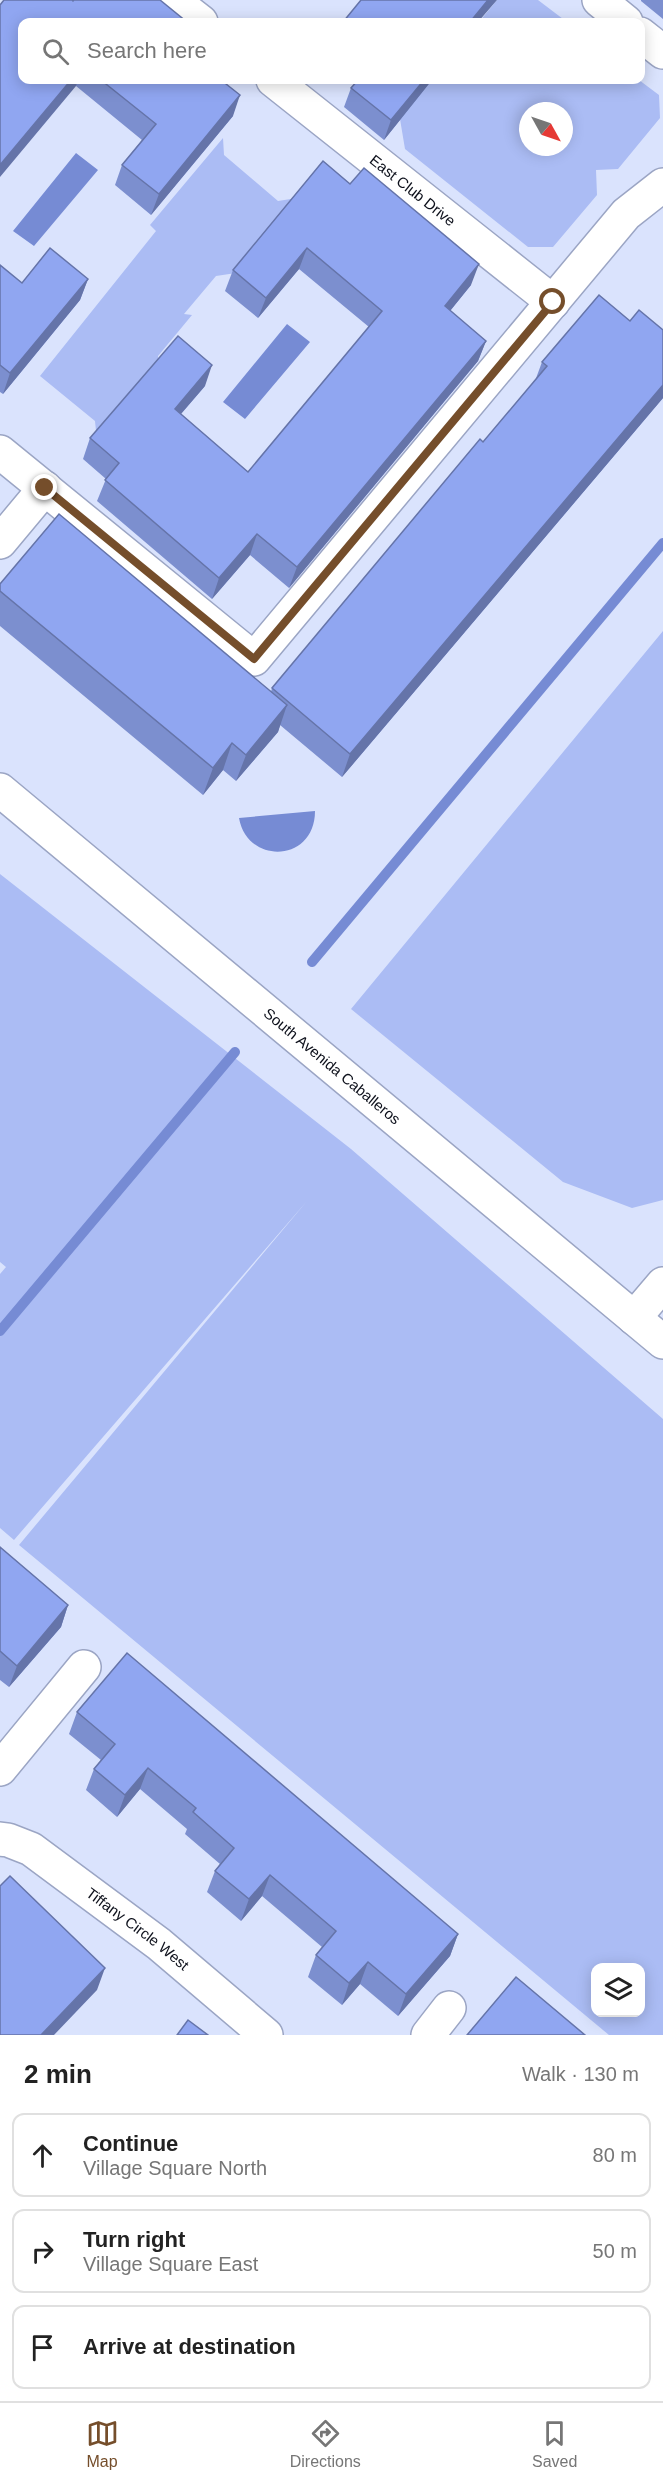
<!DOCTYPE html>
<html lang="en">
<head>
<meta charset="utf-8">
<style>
  :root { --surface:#fff; --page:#f2f2f2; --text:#222; --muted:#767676; --line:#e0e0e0; --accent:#754e2b }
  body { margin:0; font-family:Helvetica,sans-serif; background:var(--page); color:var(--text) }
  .controls { position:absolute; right:18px; bottom:18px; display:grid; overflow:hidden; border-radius:12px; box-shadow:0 3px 15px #0003 }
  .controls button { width:54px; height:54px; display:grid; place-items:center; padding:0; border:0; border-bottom:2px solid var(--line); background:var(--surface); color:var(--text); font:30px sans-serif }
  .compass { position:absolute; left:519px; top:102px; width:54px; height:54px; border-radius:50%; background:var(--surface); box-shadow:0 3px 15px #0003; rotate:130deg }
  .stop { position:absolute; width:18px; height:18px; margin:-14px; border:4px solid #754e2b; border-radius:50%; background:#fff }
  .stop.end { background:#754e2b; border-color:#fff; box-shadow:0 2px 6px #0008 }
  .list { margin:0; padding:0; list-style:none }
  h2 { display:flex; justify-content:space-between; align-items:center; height:78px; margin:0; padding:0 24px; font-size:26px }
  h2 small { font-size:20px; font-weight:400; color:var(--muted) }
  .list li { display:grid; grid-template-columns:39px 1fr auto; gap:18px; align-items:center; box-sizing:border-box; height:84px; margin:0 12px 12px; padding:0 12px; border:2px solid var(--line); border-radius:12px }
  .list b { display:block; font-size:22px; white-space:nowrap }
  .list p { margin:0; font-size:20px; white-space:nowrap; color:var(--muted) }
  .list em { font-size:20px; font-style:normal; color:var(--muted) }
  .icon { flex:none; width:33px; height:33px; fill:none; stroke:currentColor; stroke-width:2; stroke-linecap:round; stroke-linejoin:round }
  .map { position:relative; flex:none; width:663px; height:2035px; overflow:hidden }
  .search { position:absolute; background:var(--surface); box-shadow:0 3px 15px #0003; left:18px; right:18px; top:18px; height:66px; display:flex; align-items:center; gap:15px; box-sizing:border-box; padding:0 21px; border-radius:12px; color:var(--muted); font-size:22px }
  .sheet { height:366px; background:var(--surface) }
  nav { display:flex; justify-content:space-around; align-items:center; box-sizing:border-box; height:84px; border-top:2px solid var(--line); background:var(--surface); font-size:16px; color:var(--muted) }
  nav a { display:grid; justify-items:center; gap:3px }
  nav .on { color:var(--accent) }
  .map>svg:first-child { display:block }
  .green { fill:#abbcf4; fill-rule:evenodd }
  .water { fill:#768bd4 }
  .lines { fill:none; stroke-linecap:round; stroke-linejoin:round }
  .stream { stroke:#768bd4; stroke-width:10 }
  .minor-casing { stroke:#9ba5c4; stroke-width:36 }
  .minor { stroke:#fff; stroke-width:33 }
  .wall { fill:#7c8fcf }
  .shaded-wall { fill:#6574a9 }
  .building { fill:#90a6f1; stroke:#6574a9; stroke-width:1.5 }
  .route { stroke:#754e2b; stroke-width:8 }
  .labels { text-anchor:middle; stroke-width:6; stroke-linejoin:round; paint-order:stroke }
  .street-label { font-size:15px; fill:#0d101b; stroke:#fff }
</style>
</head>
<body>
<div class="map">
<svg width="663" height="2035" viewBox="0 0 663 2035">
  <rect width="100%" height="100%" fill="#dae3fd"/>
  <path class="green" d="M 497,0 L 538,0 L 567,22 L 479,22 Z
    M 432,80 L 639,80 L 659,95 L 660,118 L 618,169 L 596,170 L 597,195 L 553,247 L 528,247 L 405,149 L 400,119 ZM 528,111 L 564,111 L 564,147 L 528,147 Z
    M 223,138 L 224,155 L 278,201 L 297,198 L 236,273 L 216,276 L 184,314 L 192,315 L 158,356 L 159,368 L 97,441 L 95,421 L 40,376 L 156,231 L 150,225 Z
    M 663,631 L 663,1200 L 632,1208 L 563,1182 L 351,1009 Z
    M 0,874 L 351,1149 L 663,1419 L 663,2035 L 609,2035 L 19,1545 L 307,1201 L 14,1540 L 0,1528 L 0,1274 L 6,1267 L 0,1262 ZM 596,1968 L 640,1968 L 640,2012 L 596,2012 Z"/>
  <path class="water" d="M 76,153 L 98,170 L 34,246 L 13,231 Z
    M 287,324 L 310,342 L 245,419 L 223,402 Z
    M 315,811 C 315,863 247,865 239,818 Z"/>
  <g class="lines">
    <path class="stream" d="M 312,962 L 663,543
      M 0,1331 L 235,1052"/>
    <defs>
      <g id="minor">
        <path d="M 173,0 L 201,22"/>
        <path d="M 599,0 L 626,22"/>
        <path d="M 640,34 L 663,52"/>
        <path id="s1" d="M 273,80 L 553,302"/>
        <path d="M 0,452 L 254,659 L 626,214 L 663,185"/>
        <path d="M 0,542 L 45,488"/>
        <path id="s2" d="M 0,790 L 663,1342"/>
        <path d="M 634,1318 L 663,1284"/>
        <path d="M 0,1769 L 84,1667"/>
        <path id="s3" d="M 0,1839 L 8,1840 L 31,1849 L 159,1944 L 266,2035"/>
        <path d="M 428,2035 L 449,2008"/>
      </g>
    </defs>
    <use href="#minor" class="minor-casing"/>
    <use href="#minor" class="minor"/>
  </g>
  <path class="wall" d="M 641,0 L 663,0 L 663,19 L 641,1 Z
    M 22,80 L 221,80 L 233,116 L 151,215 L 115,185 L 122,165 L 142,140 L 76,86 Z
    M 358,80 L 432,80 L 384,140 L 344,107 L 351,88 Z
    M 323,161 L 471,285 L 450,311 L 486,341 L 478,361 L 289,588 L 250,555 L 212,599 L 97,501 L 106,479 L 83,459 L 90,438 L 205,386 L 181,414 L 248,472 L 369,327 L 299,269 L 258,318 L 225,291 L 233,270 Z
    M 0,265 L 22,283 L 88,279 L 80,300 L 3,394 L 0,392 Z
    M 630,321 L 663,330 L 663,398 L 342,777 L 280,725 L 278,732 L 236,781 L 223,770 L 203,795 L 0,626 L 0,591 L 271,692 L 272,688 L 535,381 L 542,362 Z
    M 0,1547 L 68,1605 L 61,1627 L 9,1687 L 0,1680 Z
    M 77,1712 L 458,1934 L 450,1956 L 398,2016 L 360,1984 L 342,2005 L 308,1977 L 316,1955 L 322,1947 L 262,1896 L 241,1921 L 207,1892 L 215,1871 L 220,1864 L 185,1834 L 187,1829 L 140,1789 L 117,1817 L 86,1790 L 94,1769 L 101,1760 L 69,1734 Z"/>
  <path class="shaded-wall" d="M 488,0 L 497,0 L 478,22 L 470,22 Z
    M 71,80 L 78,80 L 76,86 L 0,177 L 0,165 Z
    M 424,80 L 432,80 L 384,140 L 391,120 Z
    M 240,95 L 233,116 L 151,215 L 159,194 Z
    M 307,248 L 299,269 L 258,318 L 266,298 Z
    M 479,264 L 471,285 L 437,327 L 445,306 Z
    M 88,279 L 80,300 L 3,394 L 10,373 Z
    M 486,341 L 478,361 L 289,588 L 297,567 Z
    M 212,365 L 205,386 L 167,430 L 175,409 Z
    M 663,385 L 663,398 L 342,777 L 350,754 Z
    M 257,534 L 250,555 L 212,599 L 219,578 Z
    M 287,705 L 278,732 L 236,781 L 246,755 Z
    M 232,743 L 223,770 L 203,795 L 213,768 Z
    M 68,1605 L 61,1627 L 9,1687 L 17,1666 Z
    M 148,1768 L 140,1789 L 117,1817 L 125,1795 Z
    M 270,1875 L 262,1896 L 241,1921 L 249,1899 Z
    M 458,1934 L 450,1956 L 398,2016 L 406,1994 Z
    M 368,1962 L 360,1984 L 342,2005 L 349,1983 Z
    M 105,1968 L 97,1990 L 54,2035 L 41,2035 Z"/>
  <path class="building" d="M 4,0 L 72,0 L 73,1 L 74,0 L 160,0 L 187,22 L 22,22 L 22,80 L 71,80 L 0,165 L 0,5 Z
    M 361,0 L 488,0 L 470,22 L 343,22 Z
    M 101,80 L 221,80 L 240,95 L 159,194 L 122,165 L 156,124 Z
    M 358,80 L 424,80 L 391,120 L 351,88 Z
    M 323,161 L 350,184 L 364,168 L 479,264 L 445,306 L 486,341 L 297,567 L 257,534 L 219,578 L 105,480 L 119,463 L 90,438 L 178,336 L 212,365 L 175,409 L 248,472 L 382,311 L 307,248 L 266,298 L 233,270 Z
    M 50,248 L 88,279 L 10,373 L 0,365 L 0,265 L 22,283 Z
    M 599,295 L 630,321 L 639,310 L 663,330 L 663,385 L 350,754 L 272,688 L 480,439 L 483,442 L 547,366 L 542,362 Z
    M 59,514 L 287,705 L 246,755 L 232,743 L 213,768 L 0,591 L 0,584 Z
    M 0,1547 L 68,1605 L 17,1666 L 0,1651 Z
    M 127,1653 L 458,1934 L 406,1994 L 368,1962 L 349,1983 L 316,1955 L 336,1931 L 270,1875 L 249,1899 L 215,1871 L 234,1848 L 193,1812 L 196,1808 L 148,1768 L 125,1795 L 94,1769 L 115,1744 L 77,1712 Z
    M 10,1876 L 105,1968 L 41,2035 L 0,2035 L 0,1886 Z
    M 516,1977 L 585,2035 L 467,2035 Z
    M 188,2020 L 208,2035 L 177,2035 Z"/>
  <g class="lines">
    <path class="route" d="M 45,488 L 254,659 L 553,302"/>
  </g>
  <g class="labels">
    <g class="street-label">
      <text dy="5" stroke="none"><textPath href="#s1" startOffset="178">East Club Drive</textPath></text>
      <text dy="5" stroke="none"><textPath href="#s2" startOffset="432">South Avenida Caballeros</textPath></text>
      <text dy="5" stroke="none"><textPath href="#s3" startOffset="166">Tiffany Circle West</textPath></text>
    </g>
  </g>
</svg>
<div class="controls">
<button><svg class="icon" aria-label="layers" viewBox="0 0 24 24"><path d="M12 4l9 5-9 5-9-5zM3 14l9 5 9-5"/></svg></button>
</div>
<svg class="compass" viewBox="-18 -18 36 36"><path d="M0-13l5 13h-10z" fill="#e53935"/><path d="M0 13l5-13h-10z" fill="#767676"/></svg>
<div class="stop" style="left:553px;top:302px"></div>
<div class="stop end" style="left:45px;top:488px"></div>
<div class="search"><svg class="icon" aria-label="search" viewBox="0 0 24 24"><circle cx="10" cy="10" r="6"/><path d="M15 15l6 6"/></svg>Search here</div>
</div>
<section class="sheet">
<h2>2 min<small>Walk · 130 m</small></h2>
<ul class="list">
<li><svg class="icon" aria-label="ahead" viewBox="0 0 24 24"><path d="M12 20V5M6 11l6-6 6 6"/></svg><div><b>Continue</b><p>Village Square North</p></div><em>80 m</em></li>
<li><svg class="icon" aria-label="right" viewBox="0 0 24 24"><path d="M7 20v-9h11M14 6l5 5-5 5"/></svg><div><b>Turn right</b><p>Village Square East</p></div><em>50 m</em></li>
<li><svg class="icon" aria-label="arrive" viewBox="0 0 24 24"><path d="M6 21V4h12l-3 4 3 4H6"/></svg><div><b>Arrive at destination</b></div></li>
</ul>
</section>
<nav>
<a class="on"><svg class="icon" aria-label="map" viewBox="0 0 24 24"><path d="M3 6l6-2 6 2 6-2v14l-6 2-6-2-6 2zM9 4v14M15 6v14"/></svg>Map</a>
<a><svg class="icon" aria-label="directions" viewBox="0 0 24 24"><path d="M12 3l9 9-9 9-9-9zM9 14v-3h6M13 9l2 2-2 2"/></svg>Directions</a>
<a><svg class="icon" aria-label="saved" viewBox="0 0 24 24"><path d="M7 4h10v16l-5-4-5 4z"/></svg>Saved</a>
</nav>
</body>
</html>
